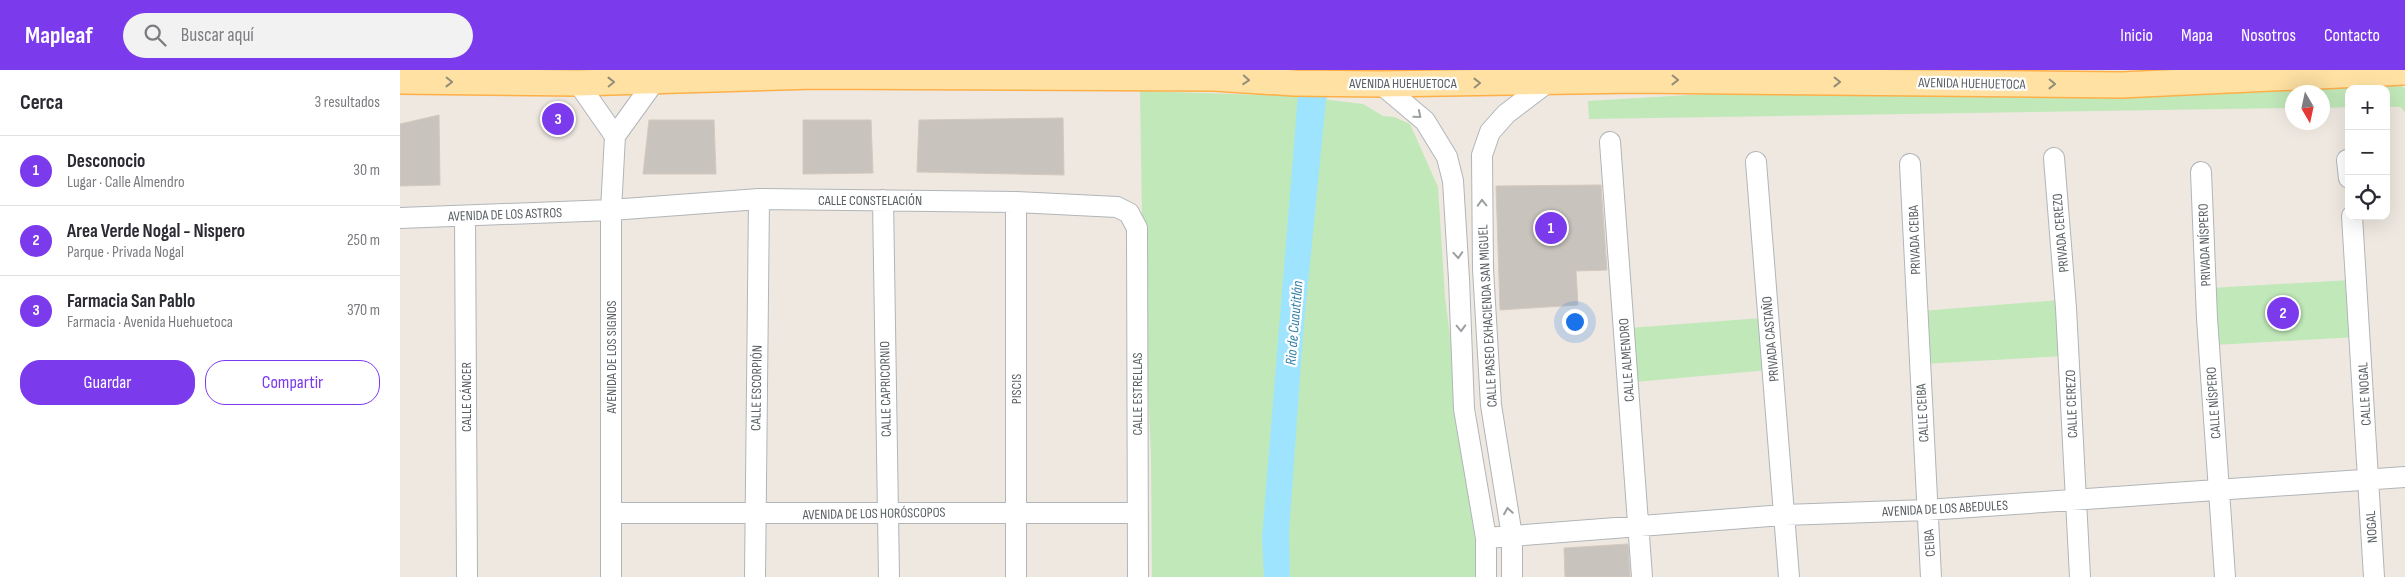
<!DOCTYPE html>
<html lang="es">
<head>
<meta charset="utf-8">
<style>
  :root { --surface:#fff; --page:#f2f2f3; --text:#2b2b33; --muted:#7c7c81; --line:#e1e1e2; --accent:#7c3aed }
  body { margin:0; font-family:"Sofia Sans Condensed",sans-serif; background:var(--page); color:var(--text) }
  .controls { position:absolute; right:15px; top:15px; display:grid; overflow:hidden; border-radius:10px; box-shadow:0 5px 20px #0002 }
  .controls button { width:45px; height:45px; display:grid; place-items:center; padding:0; border:0; border-bottom:1px solid var(--line); background:var(--surface); color:var(--text); font:25px sans-serif }
  .compass { position:absolute; left:1885px; top:15px; width:45px; height:45px; border-radius:50%; background:var(--surface); box-shadow:0 5px 20px #0002; rotate:171deg }
  .you { position:absolute; left:1174px; top:251px; width:18px; height:18px; margin:-12px; border:4px solid #fff; border-radius:50%; background:#1a73e8; box-shadow:0 0 0 8px #1a73e833 }
  .badge { display:grid; place-items:center; width:32px; height:32px; border-radius:50%; background:var(--accent); color:#fff; font-size:16px; font-weight:700 }
  .pin { position:absolute; translate:-50% -50%; border:2px solid #fff; box-shadow:0 1px 5px #0006 }
  .list { margin:0; padding:0; list-style:none }
  h2 { display:flex; justify-content:space-between; align-items:center; height:65px; margin:0; padding:0 20px; font-size:21px }
  h2 small { font-size:16px; font-weight:400; color:var(--muted) }
  .list li { display:grid; grid-template-columns:32px 1fr auto; gap:15px; align-items:center; box-sizing:border-box; height:70px; padding:0 20px; border-top:1px solid var(--line) }
  .list b { display:block; font-size:19px; white-space:nowrap }
  .list p { margin:0; font-size:16px; white-space:nowrap; color:var(--muted) }
  .list em { font-size:16px; font-style:normal; color:var(--muted) }
  .actions { display:flex; gap:10px; padding:15px 20px }
  .actions a { flex:1; padding:11px 0; border:1px solid var(--accent); border-radius:20px; text-align:center; font-size:18px; color:var(--accent) }
  .actions .main { background:var(--accent); color:#fff }
  .icon { flex:none; width:28px; height:28px; fill:none; stroke:currentColor; stroke-width:2; stroke-linecap:round; stroke-linejoin:round }
  .map { position:relative; flex:none; width:2005px; height:507px; overflow:hidden }
  header { display:flex; align-items:center; gap:30px; box-sizing:border-box; height:70px; padding:0 25px; background:var(--accent); color:#fff }
  header strong { font-size:24px }
  nav { display:flex; gap:28px; margin-inline-start:auto; font-size:18px }
  .search { width:350px; height:45px; background:var(--page); display:flex; align-items:center; gap:12px; box-sizing:border-box; padding:0 18px; border-radius:28px; color:var(--muted); font-size:19px }
  main { display:flex }
  aside { flex:1; background:var(--surface) }
  .map>svg:first-child { display:block }
  .green { fill:#c1e8b9 }
  .water { fill:#9ee4ff }
  .building { fill:#c9c3bd; stroke:#d3c9be }
  .lines { fill:none; stroke-linecap:round; stroke-linejoin:round }
  .minor-casing { stroke:#b1b5b9; stroke-width:22 }
  .major-casing { stroke:#feaf48; stroke-width:28 }
  .minor { stroke:#fff; stroke-width:20 }
  .major { stroke:#ffe2a3; stroke-width:25 }
  .oneway { stroke:#938d79 }
  .oneway2 { stroke:#9b9fa1 }
  .labels { text-anchor:middle; stroke-width:4.5; stroke-linejoin:round; paint-order:stroke }
  .street-label { font-size:14px; fill:#595f63; stroke:#fff }
  .water-label { font-size:15px; font-style:italic; fill:#2f7da7; stroke:#fff }
</style>
</head>
<body>
<header>
<strong>Mapleaf</strong>
<div class="search"><svg class="icon" aria-label="search" viewBox="0 0 24 24"><circle cx="10" cy="10" r="6"/><path d="M15 15l6 6"/></svg>Buscar aquí</div>
<nav><a>Inicio</a><a>Mapa</a><a>Nosotros</a><a>Contacto</a></nav>
</header>
<main>
<aside>
<h2>Cerca<small>3 resultados</small></h2>
<ul class="list">
<li><span class="badge">1</span><div><b>Desconocio</b><p>Lugar · Calle Almendro</p></div><em>30 m</em></li>
<li><span class="badge">2</span><div><b>Area Verde Nogal - Nispero</b><p>Parque · Privada Nogal</p></div><em>250 m</em></li>
<li><span class="badge">3</span><div><b>Farmacia San Pablo</b><p>Farmacia · Avenida Huehuetoca</p></div><em>370 m</em></li>
</ul>
<div class="actions"><a class="main">Guardar</a><a>Compartir</a></div>
</aside>
<div class="map">
<svg width="2005" height="507" viewBox="0 0 2005 507">
  <rect width="100%" height="100%" fill="#eee8e0"/>
  <path class="green" d="M 2001,16 L 2005,18 L 2005,43 L 2001,37 L 1986,37 L 1986,19 L 1949,19 L 1949,37 L 1923,38 L 1922,22 L 1892,22 L 1892,38 L 1189,49 L 1188,31 L 1323,23 L 1701,25 Z
    M 740,21 L 898,26 L 963,34 L 983,46 L 994,47 L 1010,54 L 1038,117 L 1045,227 L 1079,493 L 1078,507 L 752,507 L 751,385 L 743,209 Z
    M 1951,210 L 1956,267 L 1815,275 L 1811,218 Z
    M 1660,230 L 1664,286 L 1523,294 L 1521,241 Z
    M 1362,248 L 1368,300 L 1235,312 L 1229,258 Z"/>
  <path class="water" d="M 900,0 L 936,0 L 926,30 L 903,265 L 889,462 L 890,507 L 864,507 L 862,468 Z"/>
  <path class="building" d="M 39,45 L 40,115 L 0,116 L 0,54 Z
    M 663,48 L 664,105 L 517,102 L 519,50 Z
    M 249,50 L 314,50 L 316,104 L 243,104 Z
    M 403,50 L 471,50 L 473,103 L 403,104 Z
    M 1201,115 L 1207,200 L 1176,201 L 1178,235 L 1100,240 L 1096,116 Z
    M 1228,474 L 1230,507 L 1165,507 L 1164,478 Z"/>
  <g class="lines">
    <defs>
      <path id="minor" d="M 178,13 L 215,66
        M 981,14 L 1025,51 L 1047,87 L 1053,111 L 1059,209 L 1064,339 L 1086,468 L 1086,507
        M 1210,72 L 1242,507
        M 1654,88 L 1666,238 L 1680,507
        M 1947,90 L 1949,108
        M 1356,92 L 1389,507
        M 1510,94 L 1531,507
        M 1801,102 L 1807,248 L 1825,507
        M 483,130 L 489,507
        M 65,146 L 67,507
        M 1952,146 L 1974,507
        M 0,148 L 211,140 L 359,129 L 616,132 L 717,137 L 729,143 L 737,158 L 738,507
        M 211,443 L 736,443
        M 1086,468 L 1384,445 L 1527,440 L 2005,407
        M 211,507 L 211,140 L 215,66 L 254,12
        M 355,507 L 359,129
        M 616,507 L 616,132
        M 1112,507 L 1112,466 L 1091,335 L 1083,199 L 1082,85 L 1090,62 L 1106,44 L 1148,12"/>
      <path id="major" d="M 0,11 L 178,13 L 415,6 L 814,8 L 894,13 L 981,14 L 1236,10 L 1721,15 L 2005,2"/>
    </defs>
    <use href="#minor" class="minor-casing"/>
    <use href="#major" class="major-casing"/>
    <use href="#minor" class="minor"/>
    <use href="#major" class="major"/>
  </g>
  <defs><path id="oneway-chevron" d="M-2-3.5L2.5 0L-2 3.5" fill="none" stroke-width="1.6" stroke-linecap="round" stroke-linejoin="round" transform="scale(1.25)"/></defs>
  <g class="oneway">
    <use href="#oneway-chevron" transform="translate(846 10) rotate(4)"/>
    <use href="#oneway-chevron" transform="translate(1275 10) rotate(1)"/>
    <use href="#oneway-chevron" transform="translate(49 12) rotate(1)"/>
    <use href="#oneway-chevron" transform="translate(211 12) rotate(-1)"/>
    <use href="#oneway-chevron" transform="translate(1437 12) rotate(1)"/>
    <use href="#oneway-chevron" transform="translate(1077 13) rotate(-1)"/>
    <use href="#oneway-chevron" transform="translate(1652 14) rotate(1)"/>
  </g>
  <g class="oneway2">
    <use href="#oneway-chevron" transform="translate(1018 45) rotate(40)"/>
    <use href="#oneway-chevron" transform="translate(1082 133) rotate(-91)"/>
    <use href="#oneway-chevron" transform="translate(1058 185) rotate(86)"/>
    <use href="#oneway-chevron" transform="translate(1061 258) rotate(88)"/>
    <use href="#oneway-chevron" transform="translate(1108 441) rotate(-99)"/>
  </g>
  <g class="labels">
    <g class="street-label">
      <text x="1003" y="18">AVENIDA HUEHUETOCA</text>
      <text transform="translate(1572 13) rotate(1)" y="5">AVENIDA HUEHUETOCA</text>
      <text x="470" y="135">CALLE CONSTELACIÓN</text>
      <text transform="translate(105 144) rotate(-2)" y="5">AVENIDA DE LOS ASTROS</text>
      <text transform="translate(1660 163) rotate(-95)" y="5">PRIVADA CEREZO</text>
      <text transform="translate(1514 170) rotate(-92)" y="5">PRIVADA CEIBA</text>
      <text transform="translate(1804 175) rotate(-92)" y="5">PRIVADA NÍSPERO</text>
      <text transform="translate(1087 246) rotate(-93)" y="5">CALLE PASEO EXHACIENDA SAN MIGUEL</text>
      <text transform="translate(1370 269) rotate(-95)" y="5">PRIVADA CASTAÑO</text>
      <text transform="translate(211 287) rotate(-90)" y="5">AVENIDA DE LOS SIGNOS</text>
      <text transform="translate(1226 290) rotate(-94)" y="5">CALLE ALMENDRO</text>
      <text transform="translate(356 318) rotate(-89)" y="5">CALLE ESCORPIÓN</text>
      <text transform="translate(485 319) rotate(-91)" y="5">CALLE CAPRICORNIO</text>
      <text transform="translate(616 319) rotate(-90)" y="5">PISCIS</text>
      <text transform="translate(737 324) rotate(-90)" y="5">CALLE ESTRELLAS</text>
      <text transform="translate(1964 324) rotate(-93)" y="5">CALLE NOGAL</text>
      <text transform="translate(66 327) rotate(-90)" y="5">CALLE CÁNCER</text>
      <text transform="translate(1813 333) rotate(-94)" y="5">CALLE NÍSPERO</text>
      <text transform="translate(1671 334) rotate(-92)" y="5">CALLE CEREZO</text>
      <text transform="translate(1522 343) rotate(-93)" y="5">CALLE CEIBA</text>
      <text transform="translate(1545 438) rotate(-3)" y="5">AVENIDA DE LOS ABEDULES</text>
      <text transform="translate(474 443) rotate(-1)" y="5">AVENIDA DE LOS HORÓSCOPOS</text>
      <text transform="translate(1971 457) rotate(-94)" y="5">NOGAL</text>
      <text transform="translate(1529 473) rotate(-94)" y="5">CEIBA</text>
    </g>
    <g class="water-label">
      <text transform="translate(894 253) rotate(-85)" y="5">Rio de Cuautitlán</text>
    </g>
  </g>
</svg>
<div class="controls">
<button>+</button>
<button>−</button>
<button><svg class="icon" aria-label="locate" viewBox="0 0 24 24"><circle cx="12" cy="12" r="6"/><path d="M12 2v4M12 18v4M2 12h4M18 12h4"/></svg></button>
</div>
<svg class="compass" viewBox="-18 -18 36 36"><path d="M0-13l5 13h-10z" fill="#e53935"/><path d="M0 13l5-13h-10z" fill="#7c7c81"/></svg>
<div class="you"></div>
<div class="pin badge" style="left:1151px;top:158px">1</div>
<div class="pin badge" style="left:1883px;top:243px">2</div>
<div class="pin badge" style="left:158px;top:49px">3</div>
</div>
</main>
</body>
</html>
